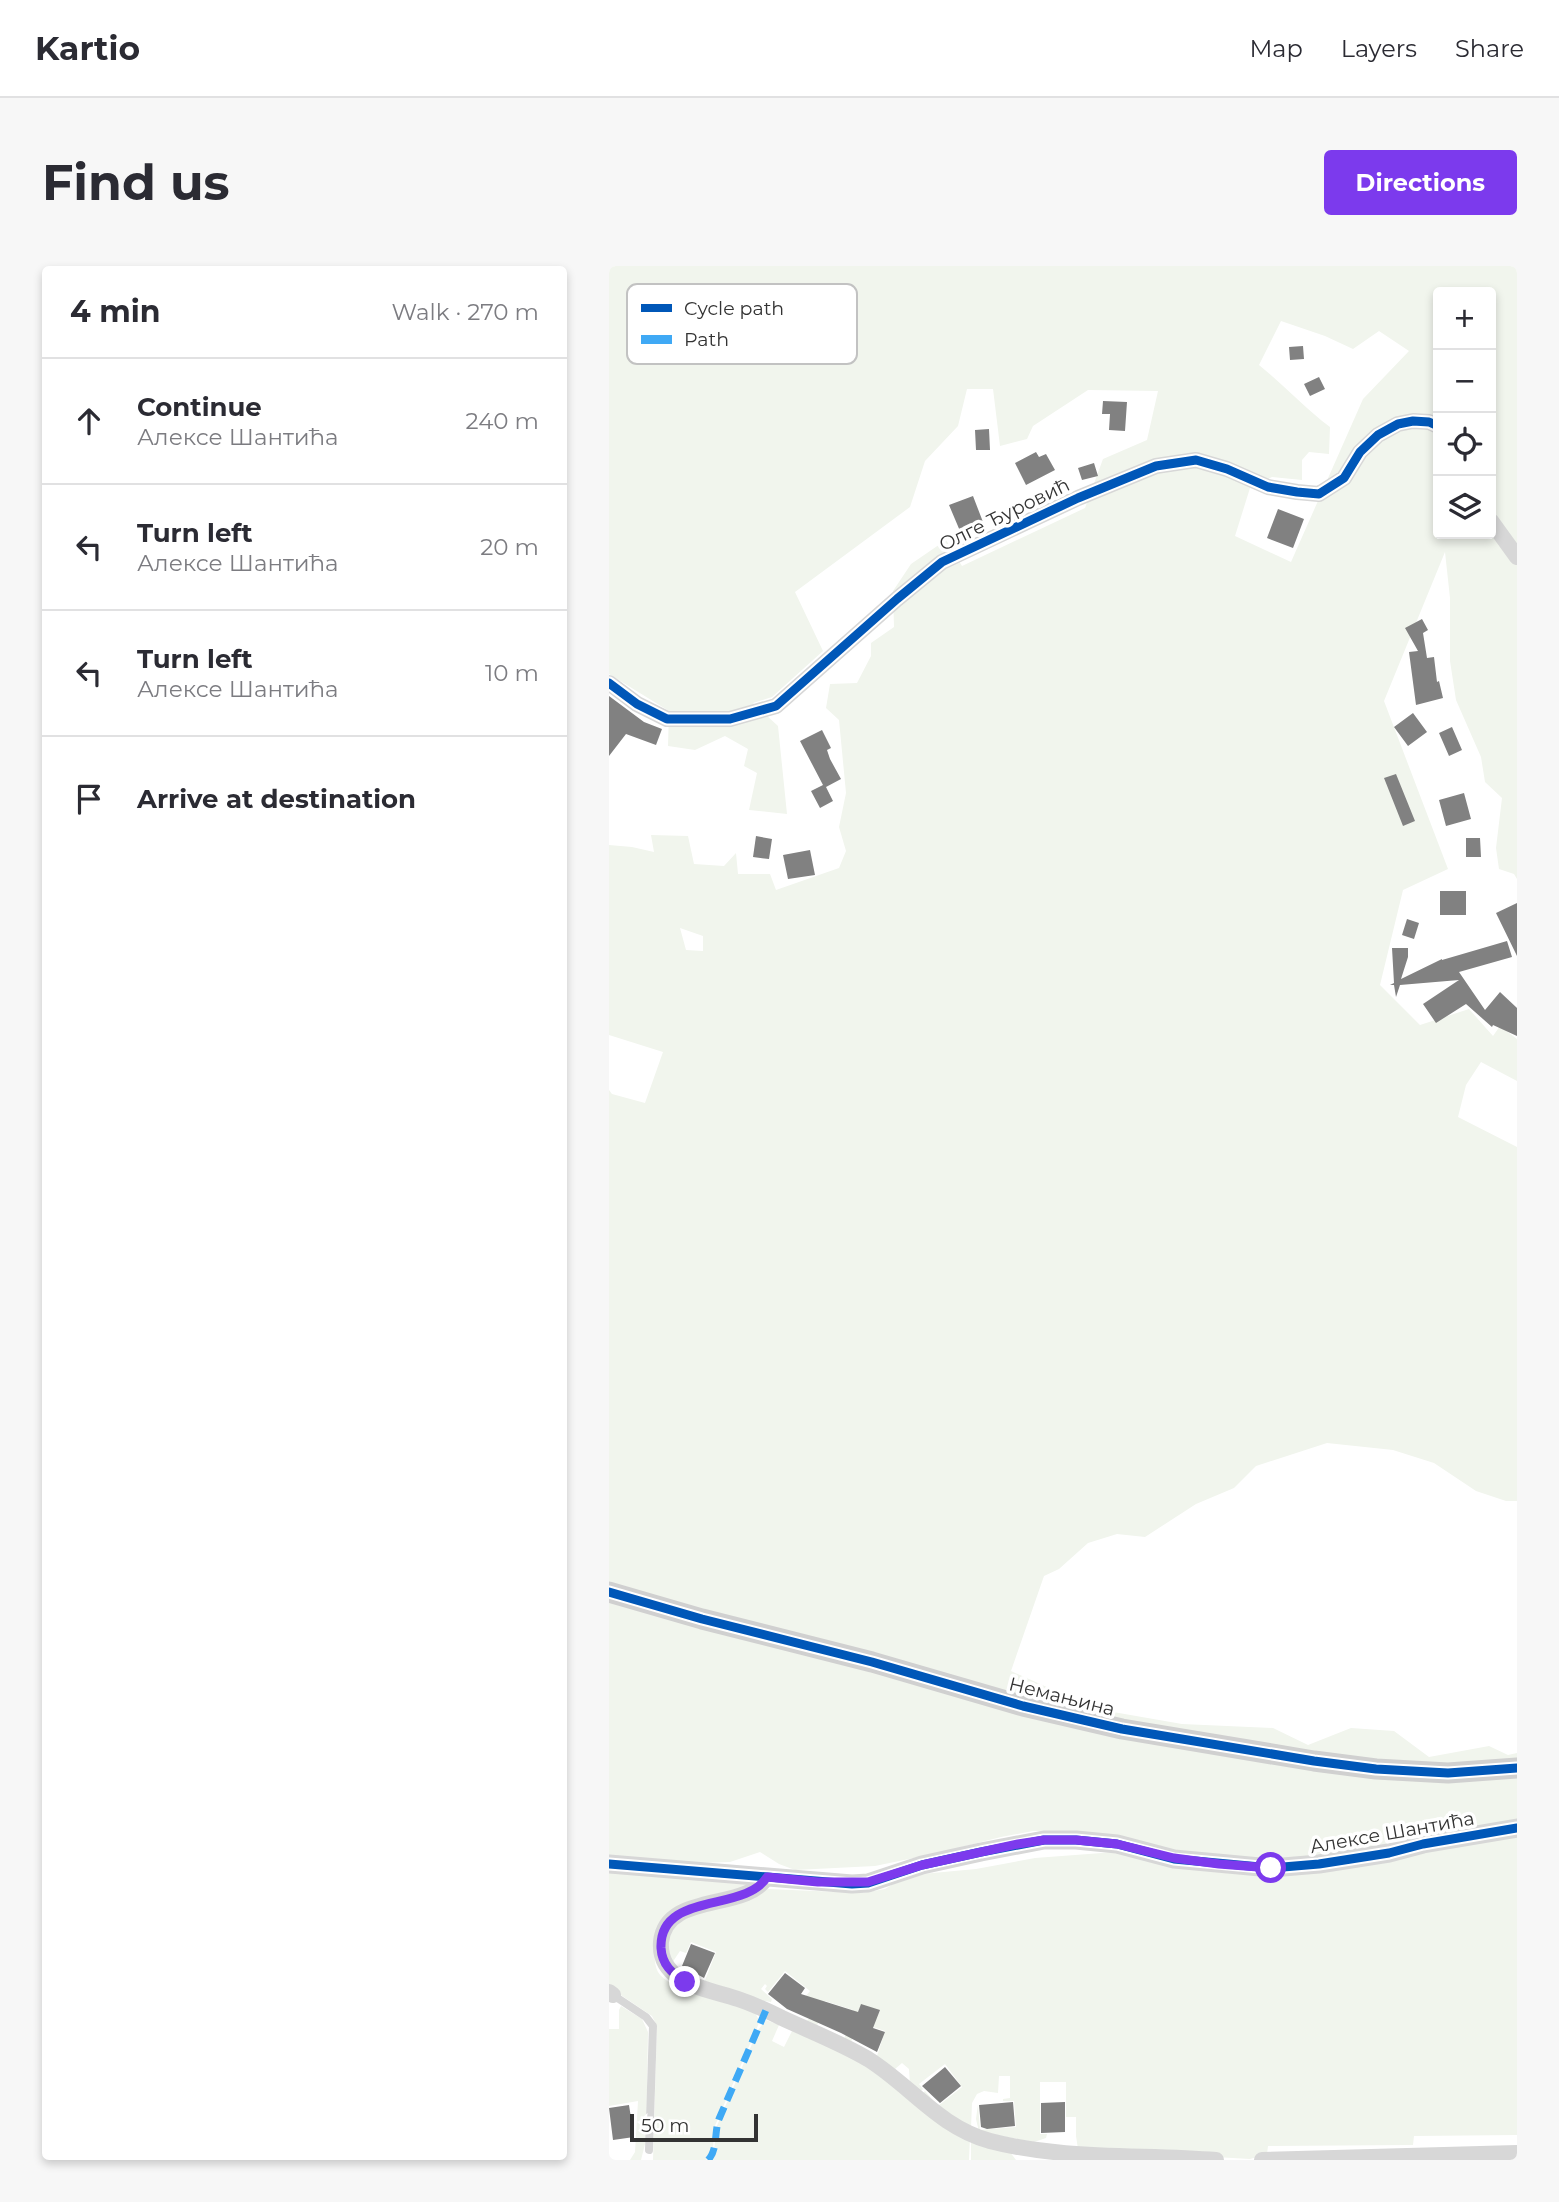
<!DOCTYPE html>
<html lang="en">
<head>
<meta charset="utf-8">
<style>
  :root { --surface:#fff; --page:#f7f7f7; --text:#2b2b33; --muted:#7c7c81; --line:#e1e1e2; --accent:#7c3aed }
  body { margin:0; font-family:Montserrat,sans-serif; background:var(--page); color:var(--text) }
  .controls { position:absolute; right:21px; top:21px; display:grid; overflow:hidden; border-radius:7px; box-shadow:0 4px 10px #0003 }
  .controls button { width:63px; height:63px; display:grid; place-items:center; padding:0; border:0; border-bottom:2px solid var(--line); background:var(--surface); color:var(--text); font:35px sans-serif }
  .scale { position:absolute; left:21px; bottom:18px; width:128px; box-sizing:border-box; padding-left:7px; border:4px solid #333; border-top:0; font-size:19px; line-height:24px; white-space:nowrap; color:#333; -webkit-text-stroke:5px #fff; paint-order:stroke }
  .stop { position:absolute; width:21px; height:21px; margin:-16px; border:5px solid #7c3aed; border-radius:50%; background:#fff }
  .stop.end { background:#7c3aed; border-color:#fff; box-shadow:0 2px 7px #0008 }
  .list { margin:0; padding:0; list-style:none }
  h2 { display:flex; justify-content:space-between; align-items:center; height:91px; margin:0; padding:0 28px; font-size:30px }
  h2 small { font-size:23px; font-weight:400; color:var(--muted) }
  .list li { display:grid; grid-template-columns:46px 1fr auto; gap:21px; align-items:center; box-sizing:border-box; height:126px; padding:0 28px; border-top:2px solid var(--line) }
  .list b { display:block; font-size:26px; white-space:nowrap }
  .list p { margin:0; font-size:23px; white-space:nowrap; color:var(--muted) }
  .list em { font-size:23px; font-style:normal; color:var(--muted) }
  .icon { flex:none; width:38px; height:38px; fill:none; stroke:currentColor; stroke-width:2; stroke-linecap:round; stroke-linejoin:round }
  .map { position:relative; flex:none; width:908px; height:1894px; overflow:hidden; border-radius:7px }
  header { display:flex; align-items:center; gap:42px; box-sizing:border-box; height:98px; padding:0 35px; background:var(--surface); border-bottom:2px solid var(--line) }
  header strong { font-size:33px }
  nav { display:flex; gap:38px; margin-inline-start:auto; font-size:24px }
  .intro { display:flex; align-items:center; justify-content:space-between; box-sizing:border-box; height:168px; padding:0 42px }
  h1 { margin:0; font-size:49px }
  .button { padding:18px 32px; border-radius:7px; background:var(--accent); color:#fff; font-size:24px; font-weight:700 }
  main { display:flex; gap:42px; padding:0 42px }
  aside { flex:1; background:var(--surface); border-radius:7px; box-shadow:0 4px 10px #0003 }
  .map>svg:first-child { display:block }
  .green { fill:#f1f5ed; fill-rule:evenodd }
  .building { fill:#818181 }
  .lines { fill:none; stroke-linecap:round; stroke-linejoin:round }
  .service { stroke:#d7d7d7; stroke-width:8 }
  .minor { stroke:#d7d7d7; stroke-width:16 }
  .tertiary { stroke:#d7d7d7; stroke-width:19 }
  .secondary { stroke:#d0d0d0; stroke-width:21 }
  .quiet { stroke:#3fa9f5; stroke-width:7; stroke-dasharray:14 7; stroke-linecap:butt }
  .cycleway-casing { stroke:#fff; stroke-width:13 }
  .cycleway { stroke:#0057b8; stroke-width:9 }
  .route { stroke:#7c3aed; stroke-width:9 }
  .labels { text-anchor:middle; stroke-width:7; stroke-linejoin:round; paint-order:stroke }
  .street-label { font-size:19px; fill:#333; stroke:#fff }
  .key { fill:#fff; stroke:#c2c2c2; stroke-width:2 }
  .key-label { font-size:19px; fill:#333 }
</style>
</head>
<body>
<header>
<strong>Kartio</strong>
<nav><a>Map</a><a>Layers</a><a>Share</a></nav>
</header>
<div class="intro"><h1>Find us</h1><a class="button">Directions</a></div>
<main>
<aside>
<h2>4 min<small>Walk · 270 m</small></h2>
<ul class="list">
<li><svg class="icon" aria-label="ahead" viewBox="0 0 24 24"><path d="M12 20V5M6 11l6-6 6 6"/></svg><div><b>Continue</b><p>Алексе Шантића</p></div><em>240 m</em></li>
<li><svg class="icon" aria-label="left" viewBox="0 0 24 24"><path d="M17 20v-9H6M10 6l-5 5 5 5"/></svg><div><b>Turn left</b><p>Алексе Шантића</p></div><em>20 m</em></li>
<li><svg class="icon" aria-label="left" viewBox="0 0 24 24"><path d="M17 20v-9H6M10 6l-5 5 5 5"/></svg><div><b>Turn left</b><p>Алексе Шантића</p></div><em>10 m</em></li>
<li><svg class="icon" aria-label="arrive" viewBox="0 0 24 24"><path d="M6 21V4h12l-3 4 3 4H6"/></svg><div><b>Arrive at destination</b></div></li>
</ul>
</aside>
<div class="map">
<svg width="908" height="1894" viewBox="0 0 908 1894">
  <rect width="100%" height="100%" fill="#fff"/>
  <path class="green" d="M 0,0 L 908,0 L 908,613 L 905,608 L 890,603 L 887,582 L 893,532 L 876,516 L 872,491 L 847,434 L 841,395 L 841,332 L 836,286 L 775,435 L 839,603 L 794,624 L 771,719 L 811,759 L 860,743 L 884,770 L 891,760 L 908,773 L 908,815 L 872,796 L 857,819 L 849,851 L 908,881 L 908,1235 L 897,1235 L 867,1225 L 825,1197 L 784,1184 L 718,1177 L 647,1200 L 625,1222 L 587,1238 L 536,1271 L 508,1268 L 479,1277 L 450,1303 L 435,1310 L 402,1405 L 487,1443 L 573,1458 L 664,1462 L 699,1479 L 742,1462 L 785,1465 L 820,1491 L 880,1480 L 899,1489 L 908,1487 L 908,1554 L 778,1580 L 708,1591 L 662,1594 L 611,1591 L 449,1565 L 424,1565 L 392,1571 L 329,1587 L 266,1600 L 186,1604 L 170,1598 L 151,1586 L 121,1596 L 88,1597 L 0,1591 L 0,824 L 3,828 L 36,837 L 54,786 L 0,769 L 0,579 L 23,581 L 45,586 L 42,569 L 79,570 L 85,598 L 115,600 L 127,587 L 129,608 L 161,608 L 167,624 L 230,602 L 237,585 L 230,561 L 237,527 L 230,454 L 217,442 L 221,418 L 248,417 L 262,390 L 262,377 L 285,361 L 284,325 L 302,298 L 337,274 L 353,300 L 476,242 L 494,193 L 538,174 L 549,125 L 479,124 L 424,160 L 418,173 L 391,180 L 384,123 L 358,123 L 349,160 L 316,195 L 301,241 L 186,326 L 214,385 L 163,431 L 144,437 L 169,460 L 178,548 L 140,544 L 148,507 L 135,500 L 139,483 L 116,470 L 86,484 L 59,480 L 60,445 L 0,408 ZM 829,26 L 882,26 L 882,268 L 829,268 ZM 672,55 L 716,70 L 744,83 L 770,65 L 800,85 L 754,133 L 682,296 L 626,270 L 641,222 L 663,211 L 693,214 L 693,194 L 700,186 L 720,188 L 721,161 C 696,142 675,119 650,99 ZM 71,662 L 94,670 L 94,685 L 77,684 Z
    M 908,1570 L 908,1869 L 805,1870 L 804,1879 L 659,1880 L 658,1888 L 641,1893 L 469,1883 L 467,1870 L 467,1851 L 457,1851 L 457,1816 L 431,1816 L 431,1868 L 438,1868 L 437,1872 L 425,1876 L 370,1866 L 367,1853 L 369,1838 L 371,1864 L 407,1861 L 405,1835 L 394,1835 L 394,1833 L 401,1832 L 401,1810 L 390,1810 L 389,1827 L 375,1825 L 368,1828 L 363,1837 L 362,1862 L 311,1830 L 316,1825 L 329,1840 L 353,1821 L 336,1798 L 310,1818 L 314,1823 L 310,1827 L 301,1818 L 300,1803 L 293,1797 L 286,1803 L 267,1793 L 276,1765 L 249,1756 L 241,1779 L 235,1774 L 244,1744 L 216,1735 L 208,1760 L 195,1758 L 208,1744 L 195,1732 L 201,1725 L 176,1705 L 159,1726 L 156,1723 L 158,1720 L 156,1718 L 152,1723 L 163,1733 L 162,1736 L 138,1732 L 95,1717 L 107,1686 L 82,1676 L 77,1687 L 71,1685 L 61,1700 L 58,1695 L 61,1660 L 75,1651 L 159,1623 L 253,1627 L 276,1623 L 291,1614 L 313,1608 L 367,1603 L 426,1592 L 506,1586 L 564,1601 L 814,1585 Z
    M 0,1604 L 146,1617 L 90,1636 L 47,1673 C 46,1684 44,1697 49,1706 C 59,1724 117,1735 136,1742 C 144,1745 149,1748 150,1757 L 105,1862 L 104,1885 L 97,1894 L 44,1894 L 48,1760 L 43,1750 L 0,1721 Z
    M 12,1740 L 33,1753 L 39,1766 L 37,1874 L 32,1894 L 21,1894 L 26,1886 L 29,1835 L 0,1840 L 0,1763 L 10,1763 L 10,1744 Z
    M 157,1754 L 170,1759 L 163,1775 L 175,1781 L 183,1765 L 236,1786 L 361,1871 L 360,1894 L 100,1894 L 105,1887 L 107,1862 L 149,1764 Z
    M 362,1872 L 401,1886 L 407,1894 L 362,1894 Z"/>
  <path class="building" d="M 694,80 L 695,93 L 681,94 L 680,81 Z
    M 710,111 L 716,123 L 701,130 L 695,118 Z
    M 494,135 L 518,136 L 516,165 L 500,164 L 501,148 L 493,148 Z
    M 380,163 L 381,184 L 367,184 L 366,164 Z
    M 427,186 L 430,191 L 437,188 L 446,204 L 417,219 L 406,197 Z
    M 485,197 L 489,210 L 473,214 L 469,202 Z
    M 364,230 L 374,256 L 351,265 L 340,239 Z
    M 669,243 L 695,253 L 684,282 L 658,272 Z
    M 813,353 L 819,364 L 814,367 L 818,392 L 825,391 L 828,416 L 830,415 L 834,432 L 807,439 L 800,386 L 809,385 L 796,362 Z
    M 0,430 L 35,456 L 53,463 L 47,479 L 17,468 L 0,490 Z
    M 804,447 L 818,466 L 799,480 L 785,461 Z
    M 843,461 L 853,484 L 840,490 L 830,467 Z
    M 213,464 L 222,482 L 218,484 L 221,493 L 232,513 L 217,521 L 224,535 L 211,542 L 202,525 L 214,519 L 191,475 Z
    M 787,508 L 806,555 L 794,560 L 775,512 Z
    M 855,527 L 862,553 L 837,560 L 830,534 Z
    M 147,570 L 163,573 L 160,593 L 144,591 Z
    M 857,572 L 871,572 L 872,591 L 857,591 Z
    M 201,584 L 206,609 L 179,613 L 174,589 Z
    M 831,625 L 857,625 L 857,649 L 831,649 Z
    M 908,637 L 908,690 L 887,647 Z
    M 798,653 L 810,657 L 805,673 L 793,669 Z
    M 898,675 L 903,691 L 850,706 L 876,744 L 891,726 L 908,742 L 908,770 L 884,759 L 883,761 L 857,738 L 827,757 L 814,738 L 850,714 L 791,719 L 787,731 L 785,719 L 781,719 L 785,717 L 783,682 L 799,682 L 799,691 L 792,713 L 833,693 L 833,694 Z
    M 82,1678 L 106,1687 L 95,1712 L 73,1700 Z
    M 176,1707 L 196,1722 L 192,1728 L 249,1746 L 252,1738 L 271,1744 L 264,1762 L 276,1766 L 268,1786 L 232,1767 L 178,1743 L 159,1728 Z
    M 336,1801 L 352,1820 L 331,1837 L 313,1820 Z
    M 404,1836 L 406,1860 L 378,1863 L 372,1861 L 370,1839 Z
    M 456,1836 L 456,1866 L 432,1867 L 432,1837 Z
    M 20,1839 L 25,1871 L 4,1874 L 0,1842 Z"/>
  <g class="lines">
    <path class="service" d="M 4,1729 L 37,1751 L 44,1760 L 40,1884"/>
    <path class="minor" d="M 882,255 L 908,291
      M 0,417 L 28,438 L 58,453 L 121,453 L 167,440 L 288,333 L 333,296 L 469,232 L 547,200 L 587,194 L 618,203 L 659,221 L 688,226 L 710,228 L 735,212 L 751,186 L 769,169 L 789,158 L 804,155 L 820,156 L 829,160
      M 158,1611 C 137,1646 57,1625 52,1676 C 49,1718 100,1723 129,1733 C 144,1738 159,1745 173,1752 C 201,1765 232,1777 259,1793 C 302,1820 330,1861 381,1875 C 454,1894 533,1888 607,1894
      M 0,1726 L 4,1729
      M 653,1894 L 908,1887"/>
    <path class="tertiary" d="M 0,1598 L 243,1618 L 259,1617 L 313,1599 L 372,1586 L 435,1574 L 467,1574 L 508,1578 L 565,1593 L 662,1602 L 710,1598 L 780,1587 L 814,1578 L 908,1562"/>
    <path class="secondary" d="M 0,1326 L 93,1353 L 263,1396 L 414,1440 L 513,1463 L 705,1495 L 767,1503 L 839,1507 L 908,1502"/>
    <path class="quiet" d="M 99,1894 C 109,1884 105,1866 110,1853 L 157,1744"/>
    <defs>
      <path id="cycleway" d="M 0,417 L 28,438 L 58,453 L 121,453 L 167,440 L 288,333 L 333,296 L 469,232 L 547,200 L 587,194 L 618,203 L 659,221 L 688,226 L 710,228 L 735,212 L 751,186 L 769,169 L 789,158 L 804,155 L 820,156 L 829,160
        M 0,1326 L 93,1353 L 263,1396 L 414,1440 L 513,1463 L 705,1495 L 767,1503 L 839,1507 L 908,1502
        M 0,1598 L 243,1618 L 259,1617 L 313,1599 L 372,1586 L 435,1574 L 467,1574 L 508,1578 L 565,1593 L 662,1602 L 710,1598 L 780,1587 L 814,1578 L 908,1562"/>
    </defs>
    <use href="#cycleway" class="cycleway-casing"/>
    <use href="#cycleway" class="cycleway"/>
  </g>
  <g class="lines">
    <path class="route" d="M 76,1716 C 63,1707 53,1699 52,1682 C 50,1625 136,1647 158,1611 L 209,1616 L 259,1616 L 313,1599 L 409,1578 L 435,1574 L 467,1574 L 508,1578 L 565,1592 L 610,1598 L 662,1602"/>
  </g>
  <g class="labels">
    <g class="street-label">
      <text transform="translate(395 248) rotate(-26)" y="7">Олге Ђуровић</text>
      <text transform="translate(453 1430) rotate(14)" y="7">Немањина</text>
      <text transform="translate(783 1566) rotate(-10)" y="7">Алексе Шантића</text>
    </g>
  </g>
  <rect x="18" y="18" width="230" height="80" rx="10" class="key"/>
  <rect x="32" y="38" width="31" height="8" fill="#0057b8"/>
  <rect x="32" y="69" width="31" height="9" fill="#3fa9f5"/>
  <g class="key-label">
    <text x="75" y="49">Cycle path</text>
    <text x="75" y="80">Path</text>
  </g>
</svg>
<div class="controls">
<button>+</button>
<button>−</button>
<button><svg class="icon" aria-label="locate" viewBox="0 0 24 24"><circle cx="12" cy="12" r="6"/><path d="M12 2v4M12 18v4M2 12h4M18 12h4"/></svg></button>
<button><svg class="icon" aria-label="layers" viewBox="0 0 24 24"><path d="M12 4l9 5-9 5-9-5zM3 14l9 5 9-5"/></svg></button>
</div>
<div class="scale">50 m</div>
<div class="stop" style="left:662px;top:1602px"></div>
<div class="stop end" style="left:76px;top:1716px"></div>
</div>
</main>
</body>
</html>
